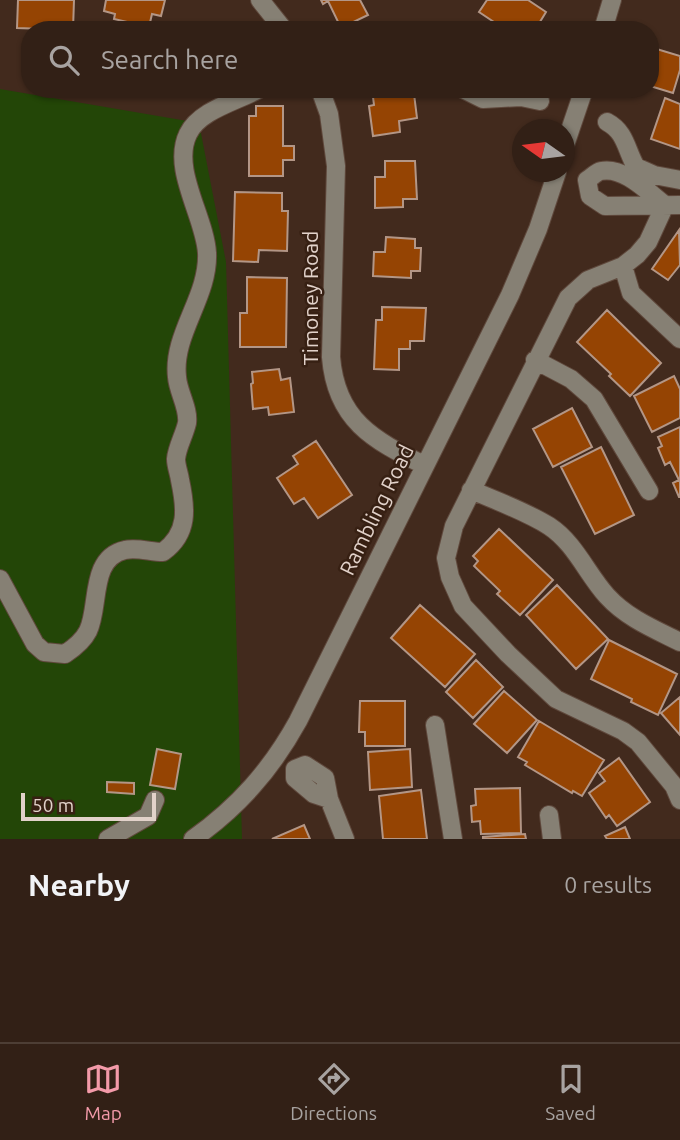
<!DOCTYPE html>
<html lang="en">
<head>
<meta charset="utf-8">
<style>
  :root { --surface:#322016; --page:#3a281f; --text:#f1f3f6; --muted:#a8a3a1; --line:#4d3e35; --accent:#f39aa9 }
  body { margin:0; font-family:Ubuntu,sans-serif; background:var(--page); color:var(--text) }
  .compass { position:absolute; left:512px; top:119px; width:63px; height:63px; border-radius:50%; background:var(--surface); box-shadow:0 2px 5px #0004; rotate:284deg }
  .scale { position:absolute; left:21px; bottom:18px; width:135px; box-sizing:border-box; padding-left:7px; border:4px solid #e2d2ca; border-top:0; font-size:19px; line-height:24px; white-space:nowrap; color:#e2d2ca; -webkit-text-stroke:5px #372013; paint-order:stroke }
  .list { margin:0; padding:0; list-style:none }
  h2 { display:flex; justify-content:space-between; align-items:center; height:91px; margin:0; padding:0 28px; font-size:30px }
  h2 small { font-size:23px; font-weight:400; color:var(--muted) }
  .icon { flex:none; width:38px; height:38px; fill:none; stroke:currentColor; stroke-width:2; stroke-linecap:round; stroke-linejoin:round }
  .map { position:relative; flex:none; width:680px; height:839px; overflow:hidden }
  .search { position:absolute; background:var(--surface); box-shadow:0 2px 5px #0004; left:21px; right:21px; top:21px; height:77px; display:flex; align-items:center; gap:18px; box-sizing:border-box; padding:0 24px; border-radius:28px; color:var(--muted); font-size:26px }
  .sheet { height:203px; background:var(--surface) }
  nav { display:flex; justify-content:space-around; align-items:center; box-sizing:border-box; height:98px; border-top:2px solid var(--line); background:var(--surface); font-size:19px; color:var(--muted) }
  nav a { display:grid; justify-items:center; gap:4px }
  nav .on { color:var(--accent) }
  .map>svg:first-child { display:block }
  .green { fill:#234607 }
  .building { fill:#954403; stroke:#b39686; stroke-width:2 }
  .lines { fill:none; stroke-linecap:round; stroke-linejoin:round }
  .minor-casing { stroke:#5f483c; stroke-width:20 }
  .minor { stroke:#868074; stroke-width:18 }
  .labels { text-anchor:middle; stroke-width:5; stroke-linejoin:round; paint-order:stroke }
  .street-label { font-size:21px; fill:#e2d2ca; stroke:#372013 }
</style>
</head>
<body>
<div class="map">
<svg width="680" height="839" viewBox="0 0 680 839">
  <rect width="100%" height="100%" fill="#422a1d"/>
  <path class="green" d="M 0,89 L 199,123 L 226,262 L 242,839 L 0,839 Z"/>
  <path class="building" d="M 18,0 L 74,0 L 73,30 L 17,28 Z
    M 106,0 L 165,0 L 161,16 L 152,14 L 149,27 L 114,19 L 115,14 L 104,11 Z
    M 321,0 L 360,0 L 368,15 L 341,28 L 328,1 L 323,4 Z
    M 487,0 L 528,0 L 546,12 L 535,30 L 506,30 L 479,12 Z
    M 650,47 L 680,56 L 680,70 L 673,93 L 650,86 Z
    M 372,89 L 410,89 L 410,94 L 414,94 L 417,118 L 399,121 L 400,132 L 373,136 L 369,106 L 374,105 Z
    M 665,98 L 680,104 L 680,149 L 651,139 Z
    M 256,106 L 283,106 L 283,146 L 294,146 L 294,160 L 283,160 L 283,176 L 249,176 L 249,116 L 256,116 Z
    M 385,161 L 415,161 L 417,199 L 403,199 L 403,207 L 375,208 L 375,177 L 385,177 Z
    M 235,192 L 282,193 L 282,211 L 288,211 L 287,251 L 259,250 L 258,262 L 233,261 Z
    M 679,230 L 680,265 L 668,280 L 652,269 Z
    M 386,237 L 415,239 L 415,248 L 421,248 L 420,271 L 411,271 L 411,278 L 373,276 L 374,252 L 385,252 Z
    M 247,277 L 287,278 L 286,347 L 240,347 L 240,313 L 247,313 Z
    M 382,307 L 426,308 L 424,341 L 410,341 L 410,349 L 399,349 L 399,370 L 374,369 L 376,320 L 382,320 Z
    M 607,310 L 661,363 L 630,396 L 609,376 L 611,374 L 577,342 Z
    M 279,369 L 281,380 L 290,378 L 294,412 L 269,415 L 268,407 L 253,409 L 251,384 L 253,383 L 252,372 Z
    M 674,376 L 680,389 L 680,418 L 652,432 L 634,396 Z
    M 572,408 L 592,447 L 553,467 L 533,429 Z
    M 680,427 L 680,497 L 679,497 L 673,483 L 679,480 L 670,462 L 665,465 L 658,448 L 662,446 L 658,437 Z
    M 316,441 L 352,495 L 318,518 L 304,498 L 294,504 L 277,478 L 298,464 L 293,456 Z
    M 601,447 L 634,515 L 595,534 L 561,467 Z
    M 499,529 L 553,580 L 520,615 L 497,594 L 500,591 L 474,566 L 478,561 L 473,556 Z
    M 557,585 L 608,639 L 576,669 L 526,615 Z
    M 420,605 L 475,654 L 445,687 L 391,638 Z
    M 609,640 L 677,674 L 658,715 L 631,702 L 632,699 L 591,679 Z
    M 476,660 L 503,687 L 473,718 L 446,692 Z
    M 504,691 L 537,720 L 507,753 L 474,724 Z
    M 680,697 L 680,735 L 661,713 Z
    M 360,701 L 405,701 L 405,746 L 365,746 L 365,732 L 359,732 Z
    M 539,721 L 604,760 L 582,796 L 573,791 L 572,793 L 525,765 L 527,762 L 518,757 Z
    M 157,749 L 181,754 L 175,789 L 150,785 Z
    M 410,749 L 412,787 L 370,790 L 368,752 Z
    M 619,758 L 650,802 L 617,826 L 609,815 L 606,818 L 589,793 L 605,781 L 599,773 Z
    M 107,782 L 134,783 L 134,794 L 107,792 Z
    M 520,788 L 521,833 L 481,834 L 480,821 L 472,822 L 471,806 L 476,805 L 475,789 Z
    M 421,790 L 427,839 L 383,839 L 379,796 Z
    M 304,825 L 310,839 L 272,839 Z
    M 625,827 L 630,839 L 607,839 L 605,836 Z
    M 525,834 L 526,839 L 483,839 L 483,837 Z"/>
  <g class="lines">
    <defs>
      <path id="minor" d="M 260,0 L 284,30
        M 603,30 L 612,0
        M 320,89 L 329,114 L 336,166 L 331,357 C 336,420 373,440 424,465
        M 463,89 L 483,99 L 521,97 L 540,101
        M 607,122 C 626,132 626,150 636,167 L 654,175 L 680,180
        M 564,148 L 584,89
        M 587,180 L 590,196 L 605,206 L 680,205
        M 587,180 C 591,178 596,172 601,171 C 624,166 649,193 665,205
        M 665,205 L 648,242 L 637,255 L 623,266 L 588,280 L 568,298 L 454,526 L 446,558 L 450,577 L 463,606 L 508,654 L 556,699 L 623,731 L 638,742 L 674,786 L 680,800
        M 623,266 L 631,293 L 680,339
        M 535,360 L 571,379 L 594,399 L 649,491
        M 471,490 C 497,501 525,511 549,526 C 575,543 587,574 607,596 C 627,618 654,629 680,642
        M 0,579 L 35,644 L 44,652 L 65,654 C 74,648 83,641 88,631 C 100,607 89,558 125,550 C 136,547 151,552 163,552 C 189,533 186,508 180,480 C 179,473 176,466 176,459 C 177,447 184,436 187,423 C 189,408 178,392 177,377 C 172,334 209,297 207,253 C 205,217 171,169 188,134 C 199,110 238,101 259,89
        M 435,725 L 453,839
        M 295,769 L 305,765 L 325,778 L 329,799 L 345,839
        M 295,769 L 295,778 L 314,794 L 329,799
        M 549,815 L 552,839
        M 108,839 L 148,816 L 155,800
        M 193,839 C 238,807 271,770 298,721 L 510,295 L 538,229 L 557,172"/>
    </defs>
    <use href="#minor" class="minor-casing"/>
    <use href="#minor" class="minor"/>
  </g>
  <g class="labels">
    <g class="street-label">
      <text transform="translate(311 298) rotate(-90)" y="7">Timoney Road</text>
      <text transform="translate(377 510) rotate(-64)" y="7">Rambling Road</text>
    </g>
  </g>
</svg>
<svg class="compass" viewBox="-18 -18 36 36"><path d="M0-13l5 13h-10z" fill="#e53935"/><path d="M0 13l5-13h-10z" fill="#a8a3a1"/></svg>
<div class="scale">50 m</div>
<div class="search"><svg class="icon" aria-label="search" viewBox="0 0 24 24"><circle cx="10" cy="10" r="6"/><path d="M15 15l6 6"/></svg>Search here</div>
</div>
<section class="sheet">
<h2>Nearby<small>0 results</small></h2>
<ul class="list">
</ul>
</section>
<nav>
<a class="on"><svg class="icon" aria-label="map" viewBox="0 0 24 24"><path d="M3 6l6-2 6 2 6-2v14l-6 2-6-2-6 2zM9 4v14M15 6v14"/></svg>Map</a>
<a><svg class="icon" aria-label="directions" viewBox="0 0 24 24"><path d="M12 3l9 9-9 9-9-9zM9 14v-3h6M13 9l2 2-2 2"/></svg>Directions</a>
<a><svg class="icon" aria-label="saved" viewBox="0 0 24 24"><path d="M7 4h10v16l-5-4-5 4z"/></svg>Saved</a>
</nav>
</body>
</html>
